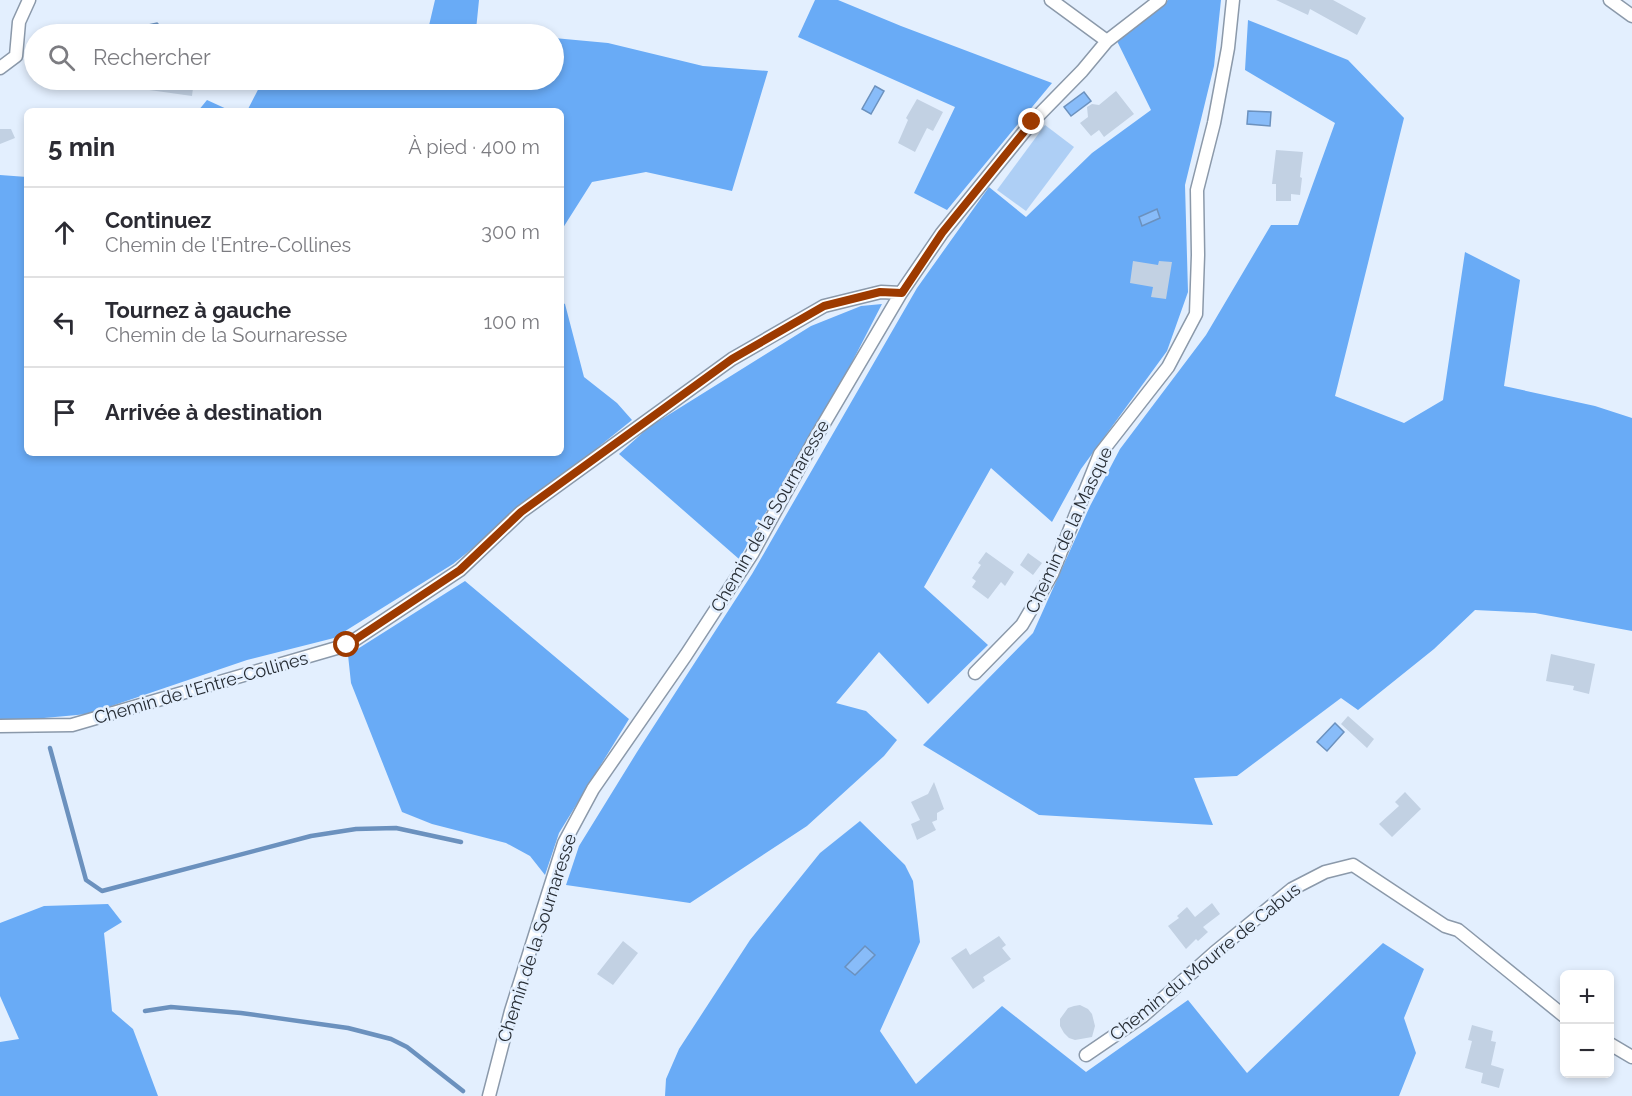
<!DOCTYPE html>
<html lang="fr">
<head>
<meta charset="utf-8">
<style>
  :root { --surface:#fff; --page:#f7f7f7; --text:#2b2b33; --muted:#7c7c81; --line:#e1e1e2 }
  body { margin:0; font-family:Raleway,sans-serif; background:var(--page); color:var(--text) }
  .controls { position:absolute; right:18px; bottom:18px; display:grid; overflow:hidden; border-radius:9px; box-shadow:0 3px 9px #0003 }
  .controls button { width:54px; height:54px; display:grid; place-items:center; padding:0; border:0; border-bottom:2px solid var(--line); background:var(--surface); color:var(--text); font:30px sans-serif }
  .stop { position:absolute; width:18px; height:18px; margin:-14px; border:4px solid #9d3a00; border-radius:50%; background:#fff }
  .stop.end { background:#9d3a00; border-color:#fff; box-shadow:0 2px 6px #0008 }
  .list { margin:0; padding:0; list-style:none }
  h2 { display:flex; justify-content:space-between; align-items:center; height:78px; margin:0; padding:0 24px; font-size:26px }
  h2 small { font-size:20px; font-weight:400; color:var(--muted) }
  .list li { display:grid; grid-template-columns:39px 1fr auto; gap:18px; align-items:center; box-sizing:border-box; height:90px; padding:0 24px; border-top:2px solid var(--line) }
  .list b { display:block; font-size:22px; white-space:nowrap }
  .list p { margin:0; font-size:20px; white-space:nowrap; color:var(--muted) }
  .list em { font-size:20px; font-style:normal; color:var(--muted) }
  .icon { flex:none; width:33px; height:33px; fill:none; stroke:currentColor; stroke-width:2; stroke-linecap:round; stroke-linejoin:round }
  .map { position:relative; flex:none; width:1632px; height:1096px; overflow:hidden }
  .search { position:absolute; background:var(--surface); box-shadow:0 3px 9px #0003; left:24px; top:24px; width:540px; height:66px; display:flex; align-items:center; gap:15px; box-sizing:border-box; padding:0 21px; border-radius:33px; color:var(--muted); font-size:22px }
  .panel { position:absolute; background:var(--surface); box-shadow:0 3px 9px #0003; left:24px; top:108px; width:540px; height:348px; border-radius:9px }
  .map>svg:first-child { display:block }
  .green { fill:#aecff5 }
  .forest { fill:#69abf6 }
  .water { fill:#88bcf9; stroke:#6b91be; stroke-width:1.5 }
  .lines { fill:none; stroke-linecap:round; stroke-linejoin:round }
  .stream { stroke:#6b91be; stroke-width:4.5 }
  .building { fill:#c2d1e3 }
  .minor-casing { stroke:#8b99aa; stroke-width:15 }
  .minor { stroke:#fff; stroke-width:12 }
  .route { stroke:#9d3a00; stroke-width:8 }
  .labels { text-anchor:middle; stroke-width:5; stroke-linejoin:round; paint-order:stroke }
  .street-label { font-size:18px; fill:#272d34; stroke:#e3effe }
</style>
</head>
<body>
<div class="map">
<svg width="1632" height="1096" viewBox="0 0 1632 1096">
  <rect width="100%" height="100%" fill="#e3effe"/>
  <path class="green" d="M 1045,125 L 1074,147 L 1026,211 L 997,190 Z"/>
  <path class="forest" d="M 435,0 L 479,0 L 476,30 L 518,34 L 427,34 Z
    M 815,0 L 838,0 L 901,26 L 1052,83 L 947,210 L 914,193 L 955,107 L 798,37 Z
    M 1168,0 L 1221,0 L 1214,66 L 1185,185 L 1188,292 L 1167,351 L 1081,469 L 1052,522 L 991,468 L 924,587 L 988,645 L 928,704 L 879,652 L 836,703 L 866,711 L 897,740 L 884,756 L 807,826 L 690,903 L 566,885 L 579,846 L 637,752 L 752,574 L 917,288 L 989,187 L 1026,217 L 1092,153 L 1151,110 L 1116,39 L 1157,10 Z
    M 1248,20 L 1348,60 L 1404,118 L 1335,396 L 1404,423 L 1443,400 L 1465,252 L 1520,280 L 1504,386 L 1595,406 L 1632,418 L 1632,631 L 1535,613 L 1475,610 L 1434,649 L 1358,710 L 1341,698 L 1237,776 L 1194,778 L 1213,825 L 1039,815 L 923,745 L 1033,633 L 1090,506 L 1120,449 L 1206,335 L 1271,225 L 1298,225 L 1335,123 L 1245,70 Z
    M 554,38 L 608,43 L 703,66 L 768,71 L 732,191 L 646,172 L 592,182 L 561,231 L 561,111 L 247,111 L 263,80 L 554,80 Z
    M 207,100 L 231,111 L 198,111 Z
    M 0,175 L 27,177 L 27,453 L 561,453 L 561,302 L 565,304 L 584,377 L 617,403 L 632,420 L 453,564 L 334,638 L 247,660 L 88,714 L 0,722 Z
    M 882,304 L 849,368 L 739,559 L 619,454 L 649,427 L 811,326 L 861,306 Z
    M 465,581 L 629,719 L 559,833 L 545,875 L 530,856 L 506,843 L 432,824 L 402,812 L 351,683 L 348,655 Z
    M 860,821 L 905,865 L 913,881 L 920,942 L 880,1031 L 916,1084 L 1002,1006 L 1086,1072 L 1188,1000 L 1247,1073 L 1383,943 L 1424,969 L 1404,1018 L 1416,1053 L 1399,1096 L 665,1096 L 666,1079 L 679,1049 L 750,940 L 820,853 Z
    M 108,904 L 122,922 L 104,933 L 112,1011 L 133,1029 L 158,1096 L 0,1096 L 0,1042 L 19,1039 L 0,996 L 0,923 L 44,906 Z"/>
  <path class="water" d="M 157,23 L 164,30 L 172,28 L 176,29 L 178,33 L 177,34 L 141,34 L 144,26 Z
    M 875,86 L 884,91 L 871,114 L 862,109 Z
    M 1084,92 L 1091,101 L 1071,116 L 1064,107 Z
    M 1248,111 L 1271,112 L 1270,126 L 1247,124 Z
    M 1157,209 L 1160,218 L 1142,226 L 1139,217 Z
    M 1335,723 L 1344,732 L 1327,751 L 1317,742 Z
    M 865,946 L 875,955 L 855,975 L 845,967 Z"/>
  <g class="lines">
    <path class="stream" d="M 50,748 L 86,880 L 102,891 L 311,836 L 356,829 L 396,828 L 461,842
      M 145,1011 L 171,1007 L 241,1013 L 348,1028 L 391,1039 L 407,1047 L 463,1091"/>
  </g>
  <path class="building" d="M 1276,0 L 1333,0 L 1366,18 L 1357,35 L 1310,9 L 1308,15 Z
    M 135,80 L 194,80 L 192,96 L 135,88 Z
    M 1116,91 L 1134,114 L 1104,137 L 1099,130 L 1091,136 L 1080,123 L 1088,117 L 1087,107 L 1092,104 L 1099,105 Z
    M 917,99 L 943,112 L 933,131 L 927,128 L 915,152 L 898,143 L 908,120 L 906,118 Z
    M 0,129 L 11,129 L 15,138 L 0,144 Z
    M 1276,150 L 1303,152 L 1300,177 L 1302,178 L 1300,195 L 1291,194 L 1291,201 L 1276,201 L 1276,184 L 1272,184 Z
    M 1133,261 L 1158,265 L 1159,261 L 1172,262 L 1166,299 L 1151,297 L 1153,287 L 1130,283 Z
    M 986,552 L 1014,572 L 1005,586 L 1001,582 L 988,599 L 972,587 L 976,581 L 972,578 L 981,565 L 978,563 Z
    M 1028,553 L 1042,563 L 1033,575 L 1020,565 Z
    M 1551,654 L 1595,664 L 1589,694 L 1573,690 L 1574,686 L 1546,681 Z
    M 1348,716 L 1374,739 L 1367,748 L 1341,724 Z
    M 934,782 L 944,809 L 937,813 L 937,820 L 932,822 L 936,830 L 917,840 L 911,824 L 920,820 L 911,802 L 928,794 Z
    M 1405,792 L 1421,809 L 1392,837 L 1379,824 L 1399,806 L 1395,802 Z
    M 1212,903 L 1220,914 L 1203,927 L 1208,932 L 1198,941 L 1196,939 L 1186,949 L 1168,926 L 1179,918 L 1177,916 L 1187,907 L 1195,917 Z
    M 999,936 L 1006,945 L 1002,948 L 1011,959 L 983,977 L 985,981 L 973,989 L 951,958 L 966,948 L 970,955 Z
    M 623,941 L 638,953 L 613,985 L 597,974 Z
    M 1080,1005 L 1088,1009 L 1092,1014 L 1095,1026 L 1092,1037 L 1075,1040 L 1069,1038 L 1064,1033 L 1060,1026 L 1060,1019 L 1068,1008 L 1074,1006 Z
    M 1472,1025 L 1493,1031 L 1491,1041 L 1496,1042 L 1491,1065 L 1504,1069 L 1499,1088 L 1481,1083 L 1483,1073 L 1465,1068 L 1472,1041 L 1468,1040 Z"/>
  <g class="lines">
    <defs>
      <path id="minor" d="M 1051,0 L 1107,41
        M 1610,0 L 1632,16
        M 0,68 L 16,56 L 19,22 L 29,0
        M 975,673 L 1022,625 L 1052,574 L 1100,454 L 1168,367 L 1196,314 L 1198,255 L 1197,190 L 1214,123 L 1228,48 L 1233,0
        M 0,726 L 72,725 L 347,645 L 460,570 L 521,512 L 732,359 L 824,306 L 881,292 L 901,293
        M 1610,1044 L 1632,1057
        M 1086,1055 L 1143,1016 L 1214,953 L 1292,889 L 1325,872 L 1353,865 L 1445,926 L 1458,930 L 1564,1016
        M 489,1096 L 511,1011 L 564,843 L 593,789 L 686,655 L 752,554 L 816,437 L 901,293 L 942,233 L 1032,122 L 1082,71 L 1107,41 L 1160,0"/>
    </defs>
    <use href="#minor" class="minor-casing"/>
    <use href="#minor" class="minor"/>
  </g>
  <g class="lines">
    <path class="route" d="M 347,645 L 460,570 L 521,512 L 732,359 L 824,306 L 880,292 L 902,293 L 942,233 L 1032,122"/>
  </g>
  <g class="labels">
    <g class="street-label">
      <text transform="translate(770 516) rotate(-60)" y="6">Chemin de la Sournaresse</text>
      <text transform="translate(1069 530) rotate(-65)" y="6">Chemin de la Masque</text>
      <text transform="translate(201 688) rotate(-16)" y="6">Chemin de l'Entre-Collines</text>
      <text transform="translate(537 938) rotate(-72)" y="6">Chemin de la Sournaresse</text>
      <text transform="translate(1205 962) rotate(-39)" y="6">Chemin du Mourre de Cabus</text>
    </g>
  </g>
</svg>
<div class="controls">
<button>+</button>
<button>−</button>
</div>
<div class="stop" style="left:347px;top:645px"></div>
<div class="stop end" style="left:1032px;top:122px"></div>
<div class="search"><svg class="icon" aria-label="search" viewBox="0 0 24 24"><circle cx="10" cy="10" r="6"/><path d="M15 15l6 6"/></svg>Rechercher</div>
<section class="panel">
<h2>5 min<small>À pied · 400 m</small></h2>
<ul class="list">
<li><svg class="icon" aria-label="ahead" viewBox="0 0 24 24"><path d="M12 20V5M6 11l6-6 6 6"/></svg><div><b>Continuez</b><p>Chemin de l'Entre-Collines</p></div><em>300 m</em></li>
<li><svg class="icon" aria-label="left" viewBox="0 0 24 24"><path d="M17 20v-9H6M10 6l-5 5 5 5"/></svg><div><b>Tournez à gauche</b><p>Chemin de la Sournaresse</p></div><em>100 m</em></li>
<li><svg class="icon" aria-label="arrive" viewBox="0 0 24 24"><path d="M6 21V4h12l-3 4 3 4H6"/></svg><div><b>Arrivée à destination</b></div></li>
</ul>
</section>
</div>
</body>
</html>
